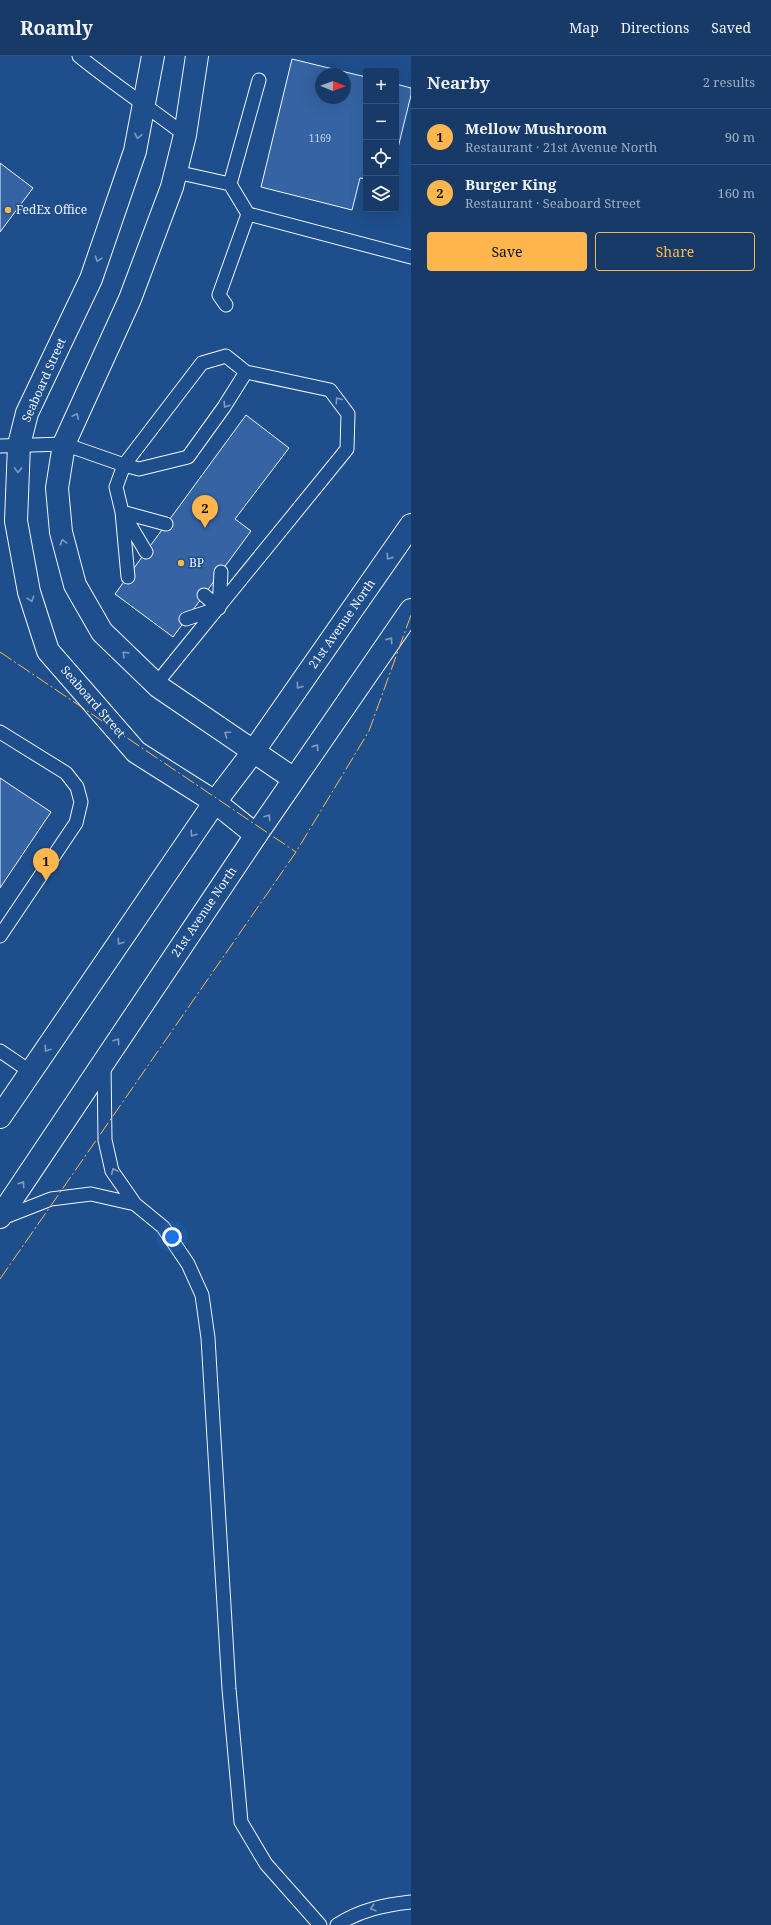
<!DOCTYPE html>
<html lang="en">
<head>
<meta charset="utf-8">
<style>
  :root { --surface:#173a69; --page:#20416f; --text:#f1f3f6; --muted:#9eadc0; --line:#36547d; --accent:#ffb74d }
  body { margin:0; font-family:"Noto Serif",serif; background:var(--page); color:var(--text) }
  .controls { position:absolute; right:12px; top:12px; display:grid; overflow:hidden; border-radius:4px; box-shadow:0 4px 16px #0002 }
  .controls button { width:36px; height:36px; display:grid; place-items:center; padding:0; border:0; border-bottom:1px solid var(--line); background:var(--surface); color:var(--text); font:20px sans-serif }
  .compass { position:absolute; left:315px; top:12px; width:36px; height:36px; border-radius:50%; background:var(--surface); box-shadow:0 4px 16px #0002; rotate:91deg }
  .you { position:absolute; left:172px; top:1181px; width:14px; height:14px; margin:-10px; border:3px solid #fff; border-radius:50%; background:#1a73e8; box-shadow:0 0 0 6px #1a73e833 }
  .badge { display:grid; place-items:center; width:26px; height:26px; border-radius:50%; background:var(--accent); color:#111; font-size:13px; font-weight:700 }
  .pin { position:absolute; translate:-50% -33px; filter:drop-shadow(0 1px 2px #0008) }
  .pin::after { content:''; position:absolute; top:21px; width:14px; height:12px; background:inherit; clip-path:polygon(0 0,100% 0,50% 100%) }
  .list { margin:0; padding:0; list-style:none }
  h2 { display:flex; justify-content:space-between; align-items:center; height:52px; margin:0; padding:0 16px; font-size:17px }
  h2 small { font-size:13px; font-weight:400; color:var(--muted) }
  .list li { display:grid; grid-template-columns:26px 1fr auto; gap:12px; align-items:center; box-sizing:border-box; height:56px; padding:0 16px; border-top:1px solid var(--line) }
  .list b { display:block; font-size:15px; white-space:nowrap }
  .list p { margin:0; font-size:13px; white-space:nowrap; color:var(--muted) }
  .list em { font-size:13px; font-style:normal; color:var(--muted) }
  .actions { display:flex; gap:8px; padding:12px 16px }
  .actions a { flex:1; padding:9px 0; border:1px solid var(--accent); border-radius:4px; text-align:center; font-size:14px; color:var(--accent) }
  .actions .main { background:var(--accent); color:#111 }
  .icon { flex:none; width:22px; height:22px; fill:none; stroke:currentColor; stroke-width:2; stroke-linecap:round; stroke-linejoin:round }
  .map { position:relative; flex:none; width:411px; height:1869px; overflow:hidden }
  header { display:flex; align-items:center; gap:24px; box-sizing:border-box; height:56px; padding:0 20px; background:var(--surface); border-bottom:1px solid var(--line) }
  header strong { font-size:19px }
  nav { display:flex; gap:22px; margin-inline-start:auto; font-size:14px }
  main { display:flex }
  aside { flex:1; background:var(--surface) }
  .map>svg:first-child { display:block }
  .building { fill:#3563a3; stroke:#f2f6ff; fill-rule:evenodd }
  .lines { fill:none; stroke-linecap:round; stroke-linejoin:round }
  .service-casing { stroke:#f2f6ff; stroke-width:15 }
  .tertiary-casing { stroke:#f2f6ff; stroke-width:24 }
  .secondary-casing { stroke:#f2f6ff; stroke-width:24 }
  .service { stroke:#1f4e8c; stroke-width:13 }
  .tertiary { stroke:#1f4e8c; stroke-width:22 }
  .secondary { stroke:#1f4e8c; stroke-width:22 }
  .power { stroke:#ffb74d; stroke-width:1; stroke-dasharray:14 3 2 3; stroke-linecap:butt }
  .oneway { stroke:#7e9ac0 }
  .poi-dot { fill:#ffb74d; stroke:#1f4e8c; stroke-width:1.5 }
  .labels { text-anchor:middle; stroke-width:3; stroke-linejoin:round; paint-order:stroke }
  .number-label { font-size:10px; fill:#c3d1e8 }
  .poi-label { font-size:12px; fill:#f2f6ff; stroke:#1f4e8c; text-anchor:start }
  .street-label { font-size:12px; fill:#f2f6ff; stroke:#1f4e8c }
</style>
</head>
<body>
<header>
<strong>Roamly</strong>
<nav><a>Map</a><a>Directions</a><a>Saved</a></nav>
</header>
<main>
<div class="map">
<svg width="411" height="1869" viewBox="0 0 411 1869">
  <rect width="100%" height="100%" fill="#1f4e8c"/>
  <path class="building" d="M 292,3 L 366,21 L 366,123 L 360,122 L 352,154 L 261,131 ZM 321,18 L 345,18 L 345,42 L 321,42 Z
    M 396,28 L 411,32 L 411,39 L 396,100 Z
    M 0,107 L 33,132 L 0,176 Z
    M 246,359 L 289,392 L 235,463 L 251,475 L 173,581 L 115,538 Z
    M 0,722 L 51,756 L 0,832 Z"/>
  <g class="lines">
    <defs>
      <path id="service" d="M 79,0 C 113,28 150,52 185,79
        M 176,116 L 230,128 L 248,158 L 219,239 L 226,249
        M 230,128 L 259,24
        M 248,158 L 411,201
        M 0,390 L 64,388 L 124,409 L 139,413 L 188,401 L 224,351 L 246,316
        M 122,456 L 166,468
        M 124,459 L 146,496
        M 128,521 L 122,456 L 116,431 L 124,409 L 202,307 L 226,300 L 246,316 L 330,334 L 348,358 L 347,393 L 156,628
        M 204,539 L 219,552
        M 219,552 L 221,516
        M 186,563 L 219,552
        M 0,676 L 66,717 L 77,731 L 81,746 L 76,767 L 0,880
        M 0,995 L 31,1016
        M 104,1007 L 105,1084 L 112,1115 L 135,1148 L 163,1171 L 188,1208 L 202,1239 L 208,1282 L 229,1633 L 241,1766 L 266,1808 L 320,1869
        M 0,1163 L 51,1143 L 91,1138 L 135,1148
        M 337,1869 C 360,1854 384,1849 411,1846"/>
      <path id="tertiary" d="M 153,0 L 135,95 L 91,223 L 27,357 L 19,389 L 16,465 L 29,536 L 48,595 L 136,696 L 215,746 L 256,779
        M 197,0 L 185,79 L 172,131 L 130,243 L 64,388 L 57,432 L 61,476 L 75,529 L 102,576 L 159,631 L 294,723"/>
      <path id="secondary" d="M 0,1061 L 215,746 L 253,696 L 411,469
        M 0,1161 L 256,779 L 411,554"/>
    </defs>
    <use href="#service" class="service-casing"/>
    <use href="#tertiary" class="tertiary-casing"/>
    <use href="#secondary" class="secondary-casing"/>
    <use href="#service" class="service"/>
    <use href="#tertiary" class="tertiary"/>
    <use href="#secondary" class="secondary"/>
    <path class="power" d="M 0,596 L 296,796
      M 0,1223 L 296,796 L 369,675 L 411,559"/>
  </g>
  <defs><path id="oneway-chevron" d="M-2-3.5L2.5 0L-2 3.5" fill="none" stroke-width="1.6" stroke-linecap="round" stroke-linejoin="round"/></defs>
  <g class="oneway">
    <use href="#oneway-chevron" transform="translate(138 80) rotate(102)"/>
    <use href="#oneway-chevron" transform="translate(98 203) rotate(109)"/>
    <use href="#oneway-chevron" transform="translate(338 344) rotate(-126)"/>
    <use href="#oneway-chevron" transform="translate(226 349) rotate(123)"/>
    <use href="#oneway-chevron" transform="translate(76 360) rotate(-65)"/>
    <use href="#oneway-chevron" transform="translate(18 414) rotate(92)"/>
    <use href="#oneway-chevron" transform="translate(63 486) rotate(-105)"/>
    <use href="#oneway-chevron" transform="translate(389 501) rotate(125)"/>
    <use href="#oneway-chevron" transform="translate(31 543) rotate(72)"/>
    <use href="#oneway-chevron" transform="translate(390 584) rotate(-55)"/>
    <use href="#oneway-chevron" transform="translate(125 598) rotate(-136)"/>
    <use href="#oneway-chevron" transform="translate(299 630) rotate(125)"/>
    <use href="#oneway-chevron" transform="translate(227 678) rotate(-145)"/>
    <use href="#oneway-chevron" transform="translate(316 691) rotate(-55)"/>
    <use href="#oneway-chevron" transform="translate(268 761) rotate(-56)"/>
    <use href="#oneway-chevron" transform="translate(193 778) rotate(124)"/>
    <use href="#oneway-chevron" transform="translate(120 886) rotate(124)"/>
    <use href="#oneway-chevron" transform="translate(117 985) rotate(-56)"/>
    <use href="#oneway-chevron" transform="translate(47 993) rotate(124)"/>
    <use href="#oneway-chevron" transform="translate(114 1115) rotate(-116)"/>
    <use href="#oneway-chevron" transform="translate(22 1128) rotate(-56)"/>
    <use href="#oneway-chevron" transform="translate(373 1852) rotate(162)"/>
  </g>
  <g class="poi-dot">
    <circle cx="8" cy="154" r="4"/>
    <circle cx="181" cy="507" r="4"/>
  </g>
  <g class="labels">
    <g class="number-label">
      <text x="320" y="86">1169</text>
    </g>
    <g class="poi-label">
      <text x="16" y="158">FedEx Office</text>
      <text x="189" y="511">BP</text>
    </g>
    <g class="street-label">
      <text transform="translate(44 324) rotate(-66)" y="4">Seaboard Street</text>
      <text transform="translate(342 568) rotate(-55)" y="4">21st Avenue North</text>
      <text transform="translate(93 646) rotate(49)" y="4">Seaboard Street</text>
      <text transform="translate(204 856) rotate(-56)" y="4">21st Avenue North</text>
    </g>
  </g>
</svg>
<div class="controls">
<button>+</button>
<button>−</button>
<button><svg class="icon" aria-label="locate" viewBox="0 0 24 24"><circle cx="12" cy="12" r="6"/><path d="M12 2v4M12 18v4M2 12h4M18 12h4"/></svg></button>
<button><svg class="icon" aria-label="layers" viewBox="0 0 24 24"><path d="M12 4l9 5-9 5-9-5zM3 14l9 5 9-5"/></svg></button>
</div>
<svg class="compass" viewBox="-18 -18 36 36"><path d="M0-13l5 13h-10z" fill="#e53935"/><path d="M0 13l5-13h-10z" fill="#9eadc0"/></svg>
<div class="you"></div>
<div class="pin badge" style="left:46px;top:825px">1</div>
<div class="pin badge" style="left:205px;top:472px">2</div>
</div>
<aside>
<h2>Nearby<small>2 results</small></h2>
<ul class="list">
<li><span class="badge">1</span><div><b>Mellow Mushroom</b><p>Restaurant · 21st Avenue North</p></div><em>90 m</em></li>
<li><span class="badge">2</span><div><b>Burger King</b><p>Restaurant · Seaboard Street</p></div><em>160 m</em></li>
</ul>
<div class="actions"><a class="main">Save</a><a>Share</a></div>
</aside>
</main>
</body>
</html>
